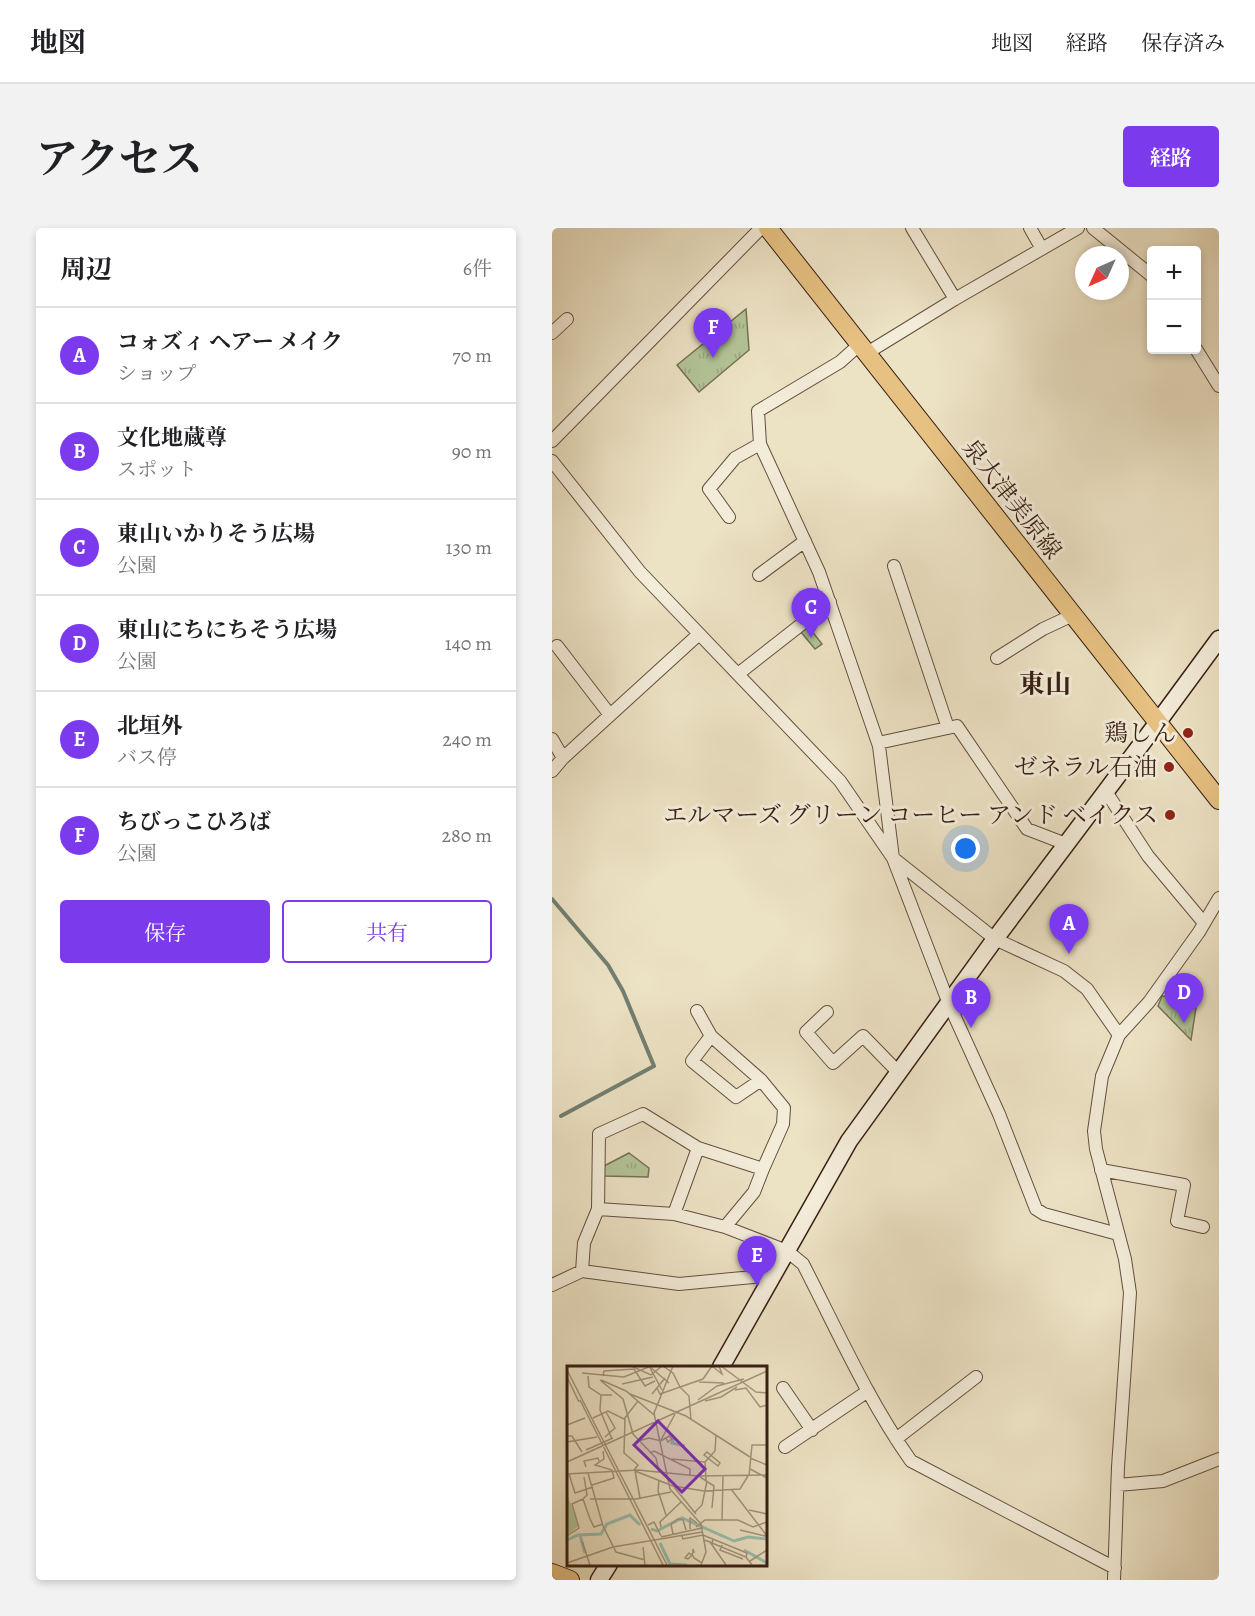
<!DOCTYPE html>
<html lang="ja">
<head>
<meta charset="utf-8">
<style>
  :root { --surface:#fff; --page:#f2f2f2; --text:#202124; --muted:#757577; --line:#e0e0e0; --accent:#7c3aed }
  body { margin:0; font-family:Alegreya,"Noto Serif JP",serif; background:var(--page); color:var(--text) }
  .controls { position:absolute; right:18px; top:18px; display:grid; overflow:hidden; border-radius:6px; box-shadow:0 3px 9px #0003 }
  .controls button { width:54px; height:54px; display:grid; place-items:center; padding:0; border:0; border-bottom:2px solid var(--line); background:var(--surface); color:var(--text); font:30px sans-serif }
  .compass { position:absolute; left:523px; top:18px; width:54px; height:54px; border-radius:50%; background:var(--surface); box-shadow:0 3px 9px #0003; rotate:225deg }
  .you { position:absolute; left:414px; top:621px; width:21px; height:21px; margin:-15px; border:4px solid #fff; border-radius:50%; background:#1a73e8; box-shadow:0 0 0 9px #1a73e833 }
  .badge { display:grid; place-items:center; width:39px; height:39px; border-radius:50%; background:var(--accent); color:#fff; font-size:20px; font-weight:700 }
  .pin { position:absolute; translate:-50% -50px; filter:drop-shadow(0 2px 3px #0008) }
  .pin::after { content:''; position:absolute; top:32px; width:21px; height:18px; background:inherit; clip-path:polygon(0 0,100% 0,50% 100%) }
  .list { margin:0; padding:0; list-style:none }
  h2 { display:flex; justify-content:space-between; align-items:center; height:78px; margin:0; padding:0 24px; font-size:26px }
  h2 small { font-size:20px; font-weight:400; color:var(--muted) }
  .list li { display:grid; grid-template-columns:39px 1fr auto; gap:18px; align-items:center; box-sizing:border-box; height:96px; padding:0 24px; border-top:2px solid var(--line) }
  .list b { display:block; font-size:22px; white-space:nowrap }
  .list p { margin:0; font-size:20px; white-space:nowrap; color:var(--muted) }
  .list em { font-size:20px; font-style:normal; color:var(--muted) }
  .actions { display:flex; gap:12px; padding:18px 24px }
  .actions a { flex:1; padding:14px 0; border:2px solid var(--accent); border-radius:6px; text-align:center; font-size:21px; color:var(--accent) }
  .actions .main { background:var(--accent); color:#fff }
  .map { position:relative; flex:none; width:667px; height:1352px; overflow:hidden; border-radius:6px }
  header { display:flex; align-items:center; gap:36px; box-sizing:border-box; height:84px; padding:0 30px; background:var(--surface); border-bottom:2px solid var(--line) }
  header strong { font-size:28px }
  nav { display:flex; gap:33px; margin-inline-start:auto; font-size:21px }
  .intro { display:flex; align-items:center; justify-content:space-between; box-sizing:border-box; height:144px; padding:0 36px }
  h1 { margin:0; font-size:42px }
  .button { padding:15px 27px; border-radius:6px; background:var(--accent); color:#fff; font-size:21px; font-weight:700 }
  main { display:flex; gap:36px; padding:0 36px }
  aside { flex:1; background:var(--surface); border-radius:6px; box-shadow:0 3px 9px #0003 }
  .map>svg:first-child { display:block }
  .park { fill:url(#park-tufts); stroke:#757155; stroke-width:1.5 }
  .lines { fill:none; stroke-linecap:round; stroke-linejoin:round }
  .stream { stroke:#727f71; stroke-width:4 }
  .street-casing { stroke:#644f3f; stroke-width:14 }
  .secondary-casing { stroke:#371e13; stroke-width:19 }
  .primary-casing { stroke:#371e13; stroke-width:20 }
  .street { stroke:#f3ecd9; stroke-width:12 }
  .secondary { stroke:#f3ecd9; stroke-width:16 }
  .primary { stroke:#e6c182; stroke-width:18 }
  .poi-dot { fill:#8f2418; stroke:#f3ecd9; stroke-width:2 }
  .labels { text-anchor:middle; stroke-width:6; stroke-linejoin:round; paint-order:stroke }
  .street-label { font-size:24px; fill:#371e13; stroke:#f3ecd9 }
  .poi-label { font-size:24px; fill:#371e13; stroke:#f3ecd9; text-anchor:end }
  .neighbourhood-label { font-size:26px; font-weight:bold; fill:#371e13; stroke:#f3ecd9 }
  .inset-river { fill:none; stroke:#99bfaf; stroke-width:3 }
  .inset-road { fill:none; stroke:#a4947d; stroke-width:1.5 }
  .view { fill:#7b2cbf; fill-opacity:0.15; stroke:#7b2cbf; stroke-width:3 }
  .inset-edge { fill:none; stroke:#371e13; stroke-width:3 }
</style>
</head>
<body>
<header>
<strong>地図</strong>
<nav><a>地図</a><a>経路</a><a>保存済み</a></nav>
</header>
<div class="intro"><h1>アクセス</h1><a class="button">経路</a></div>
<main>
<aside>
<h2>周辺<small>6件</small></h2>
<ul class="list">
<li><span class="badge">A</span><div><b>コォズィ ヘアー メイク</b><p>ショップ</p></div><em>70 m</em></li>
<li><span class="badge">B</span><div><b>文化地蔵尊</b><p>スポット</p></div><em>90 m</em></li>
<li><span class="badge">C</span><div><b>東山いかりそう広場</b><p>公園</p></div><em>130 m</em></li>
<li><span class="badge">D</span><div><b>東山にちにちそう広場</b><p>公園</p></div><em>140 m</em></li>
<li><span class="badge">E</span><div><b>北垣外</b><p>バス停</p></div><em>240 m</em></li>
<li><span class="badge">F</span><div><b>ちびっこひろば</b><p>公園</p></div><em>280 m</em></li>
</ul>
<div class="actions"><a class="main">保存</a><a>共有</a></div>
</aside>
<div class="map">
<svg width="667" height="1352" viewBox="0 0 667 1352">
  <defs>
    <pattern id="park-tufts" width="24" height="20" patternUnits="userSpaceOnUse" patternTransform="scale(1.5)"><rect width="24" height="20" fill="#b3c497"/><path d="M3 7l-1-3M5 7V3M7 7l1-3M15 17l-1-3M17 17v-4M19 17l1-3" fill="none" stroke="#9ba881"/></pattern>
  </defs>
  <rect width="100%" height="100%" fill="#ece2c4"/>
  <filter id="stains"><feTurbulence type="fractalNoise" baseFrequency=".00333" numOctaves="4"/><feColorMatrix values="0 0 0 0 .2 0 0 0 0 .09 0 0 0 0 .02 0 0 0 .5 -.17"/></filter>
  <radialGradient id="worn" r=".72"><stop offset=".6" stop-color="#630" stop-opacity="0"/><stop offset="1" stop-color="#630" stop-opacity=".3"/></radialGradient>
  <path class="park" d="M 194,81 L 197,122 L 147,164 L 125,137 Z
    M 256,398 L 270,416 L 263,421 L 249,404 Z
    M 610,768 L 645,773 L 639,812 L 606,778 Z
    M 77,925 L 97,940 L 96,949 L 52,948 L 52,938 Z"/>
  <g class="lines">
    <path class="stream" d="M 0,671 L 56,737 L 71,763 L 102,838 L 9,888"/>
    <defs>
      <path id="street" d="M 360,0 L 403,71
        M 478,0 L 490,21
        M 541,0 L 600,48
        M 0,105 L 15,91
        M 307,117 L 288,134 L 206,183 L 208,216 L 267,344 L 327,518 L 341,630 L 397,776 L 447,886 L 484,981 L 492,986 L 566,1006
        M 644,121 L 667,158
        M 315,125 L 403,71 L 526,0
        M 0,213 L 209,0
        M 0,233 L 88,344 L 288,553 L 341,630 L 443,711 L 512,743 L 535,761 L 567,807
        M 177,289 L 157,261 L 183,230 L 208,216
        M 342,338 L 396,500
        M 207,347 L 253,313
        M 5,418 L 58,487
        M 445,430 L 491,401 L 521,387
        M 186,446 L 278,374
        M 0,511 L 11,530
        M 326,515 L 405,498 L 475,601 L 514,616
        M 0,543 L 11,530 L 147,406
        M 553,562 L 596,628 L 652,695
        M 145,783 L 159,808 L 209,852 L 232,880 L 231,896 L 211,941
        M 275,784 L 254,804 L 281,835 L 311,808 L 347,845
        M 159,808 L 140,833 L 184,869 L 209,852
        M 146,920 L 211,941 L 202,964 L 173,999
        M 549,942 L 632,957 L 625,993 L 651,999
        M 122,986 L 146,920 L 91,886 L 47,906 L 46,981 L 122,986 L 173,999 L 235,1023 L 251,1036 C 285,1102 316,1172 359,1233 L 563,1340
        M 30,1043 L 32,1015 L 46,981
        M 0,1057 L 30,1043 L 127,1056 L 222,1047
        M 231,1160 L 260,1202
        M 344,1211 L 424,1149
        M 233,1219 L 316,1163
        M 566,1257 L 611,1253 L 667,1231
        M 562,1352 L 566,1239 L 578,1065 L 573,1031 L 544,921 L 542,903 L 550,848 L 567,807 L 597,774 L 647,704 L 667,670"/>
      <path id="secondary" d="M 169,1139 L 297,913 L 443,711 L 606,494 L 667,411
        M 47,1352 L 57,1336"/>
      <path id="primary" d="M 216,0 L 667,572
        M 0,1345 L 18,1352"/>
    </defs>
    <use href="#street" class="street-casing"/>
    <use href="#secondary" class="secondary-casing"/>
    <use href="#primary" class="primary-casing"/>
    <use href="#street" class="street"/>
    <use href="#secondary" class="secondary"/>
    <use href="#primary" class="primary"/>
  </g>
  <g class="poi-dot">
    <circle cx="636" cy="505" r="6"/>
    <circle cx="617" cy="539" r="6"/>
    <circle cx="618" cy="587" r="6"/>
  </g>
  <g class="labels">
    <g class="street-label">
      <text transform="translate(460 271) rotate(52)" y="8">泉大津美原線</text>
    </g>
    <g class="poi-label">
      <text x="624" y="513">鶏しん</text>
      <text x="605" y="547">ゼネラル石油</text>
      <text x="606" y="595">エルマーズ グリーン コーヒー アンド ベイクス</text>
    </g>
    <g class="neighbourhood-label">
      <text x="493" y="465">東山</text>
    </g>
  </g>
  <g transform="translate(15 1138)">
    <rect width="200" height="200" fill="#ece2c4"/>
    <path d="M 0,128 L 12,160 L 0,169 Z" fill="#b3c497"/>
    <path class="inset-river" d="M 107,72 L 105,77 L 118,80M 84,163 L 90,165 L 115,152 L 167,175 L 181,171 L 200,173M 13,169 L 18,187M 0,174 L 11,169 L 34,168 L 40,158 L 63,149 L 73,159M 93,177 L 103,198 L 120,199M 177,184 L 200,197"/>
    <path class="inset-road" d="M 64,0 L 84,9 L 95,0M 96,0 L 106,7 L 113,21 L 136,13 L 145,0M 145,0 L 155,8 L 152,0M 154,0 L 189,26 L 200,27M 83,1 L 102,17M 83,2 L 95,24M 0,4 L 100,199M 15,7 L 57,11 L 84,0M 21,10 L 22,21 L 34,29 L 45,29M 36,10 L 37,5 L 67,3 L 78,20 L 88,15M 0,11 L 12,36M 33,14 L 56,33 L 66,68 L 89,92 L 92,106M 34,14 L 59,25 L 87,49M 132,16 L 157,17M 55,18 L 86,11M 90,22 L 93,28 L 113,21 L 122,30 L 124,54M 168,24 L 179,22 L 193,41 L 200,39M 63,28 L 119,50 L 183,91M 85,28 L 98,12M 34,29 L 33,44 L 45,73M 13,34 L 96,199M 131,34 L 150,20 L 177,13M 138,35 L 154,31 L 170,21M 26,52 L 41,45 L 57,53 L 71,35M 58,53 L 57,87 L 71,99 L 67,104M 89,57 L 103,123 L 134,158 L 139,186 L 134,199M 89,57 L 87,47 L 106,0M 0,59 L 18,52M 0,70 L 5,70 L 15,86M 38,71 L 48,62 L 39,46M 94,74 L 108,48M 71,75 L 82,72 L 94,75 L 102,70 L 105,73 L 101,76 L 99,72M 0,76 L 30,71M 19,84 L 46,72M 140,86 L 153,97 L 151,100 L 137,89 ZM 83,87 L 87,85 L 123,103 L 123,109M 183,92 L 200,99M 104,93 L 138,96M 0,96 L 200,5M 19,101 L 17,95 L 31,92 L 32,95M 183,103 L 200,112M 68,105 L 106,120 L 137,125 L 173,123 L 181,110M 68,105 L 73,132M 21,107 L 36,160 L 49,186 L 78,194M 0,108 L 71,104 L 131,110 L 200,109M 2,108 L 8,127 L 26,121M 182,110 L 185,79 L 200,79M 17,111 L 20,129 L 16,133 L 23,153 L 27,161 L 36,158M 133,111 L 147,120 L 145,142M 92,114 L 91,125 L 99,149M 139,114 L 138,96 L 148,85 L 149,69M 25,119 L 47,112 L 45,104 L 28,99 L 37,93 L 36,85M 107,121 L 129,148M 164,123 L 200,170M 23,133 L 69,133 L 104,126M 182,144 L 200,148M 128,146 L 135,139 L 140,115M 155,154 L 156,110M 81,159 L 87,156 L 94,170M 94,161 L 93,156 L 114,136M 129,161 L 138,154 L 171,154 L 186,161 L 200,156M 123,163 L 123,152 L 130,157M 173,164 L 198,170 L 200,165M 106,168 L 104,158 L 111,153 L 116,154 L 119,164M 0,170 L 12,162 L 5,138 L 16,133M 115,170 L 116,173 L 136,169 L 180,187 L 179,191M 94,171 L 135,162M 146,173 L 145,177 L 179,191 L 185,199M 137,174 L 143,176 L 159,199M 15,175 L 23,199M 155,179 L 153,184 L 176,193M 76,181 L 78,199M 126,186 L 126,183 L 127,186 L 126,186 L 125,189 L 121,193 L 118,192 L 122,187 L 125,189 L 126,190 L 127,192 L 135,197M 183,195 L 200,184M 0,197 L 46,181 L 135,166"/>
    <path class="view" d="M 91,55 L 138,103 L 115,126 L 67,79 Z"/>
    <rect width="200" height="200" class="inset-edge"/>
  </g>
  <rect width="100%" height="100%" filter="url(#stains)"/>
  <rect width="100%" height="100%" fill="url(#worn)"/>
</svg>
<div class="controls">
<button>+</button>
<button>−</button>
</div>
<svg class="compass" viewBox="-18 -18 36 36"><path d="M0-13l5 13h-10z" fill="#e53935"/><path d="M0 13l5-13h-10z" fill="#757577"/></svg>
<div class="you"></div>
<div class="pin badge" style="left:517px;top:726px">A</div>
<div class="pin badge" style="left:419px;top:800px">B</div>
<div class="pin badge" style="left:259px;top:410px">C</div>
<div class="pin badge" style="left:632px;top:795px">D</div>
<div class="pin badge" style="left:205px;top:1058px">E</div>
<div class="pin badge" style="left:161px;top:130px">F</div>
</div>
</main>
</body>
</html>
